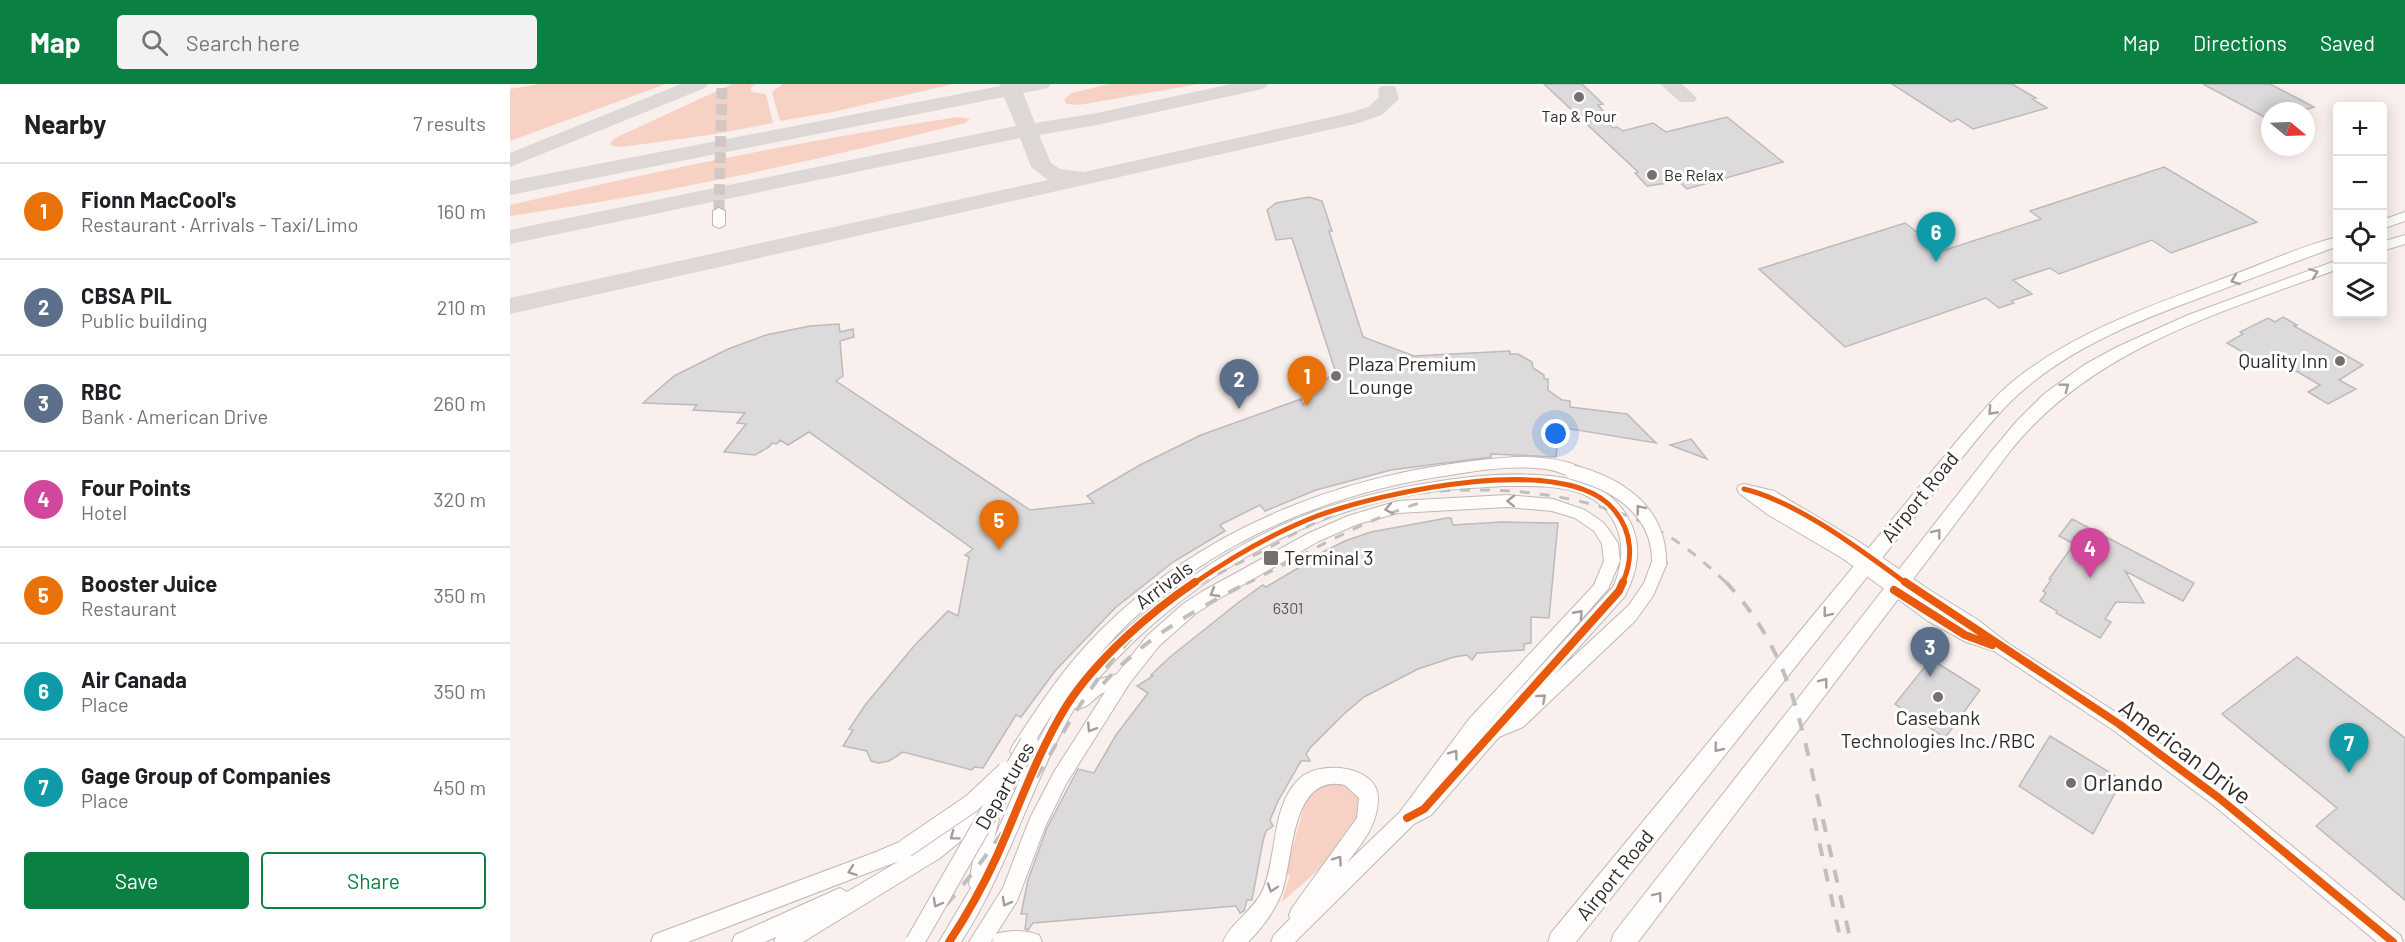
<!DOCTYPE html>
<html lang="en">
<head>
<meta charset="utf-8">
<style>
  :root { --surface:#fff; --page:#f2f2f2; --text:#202124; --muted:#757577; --line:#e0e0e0; --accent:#0b8043 }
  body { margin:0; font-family:Barlow,sans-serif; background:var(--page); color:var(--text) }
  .controls { position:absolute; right:18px; top:18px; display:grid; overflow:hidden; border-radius:6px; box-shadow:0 3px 15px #0003 }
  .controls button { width:54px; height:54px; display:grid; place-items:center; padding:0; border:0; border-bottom:2px solid var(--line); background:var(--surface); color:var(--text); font:30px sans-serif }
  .compass { position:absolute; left:1751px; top:18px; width:54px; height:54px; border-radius:50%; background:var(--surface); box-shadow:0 3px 15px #0003; rotate:109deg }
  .you { position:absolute; left:1046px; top:350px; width:21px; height:21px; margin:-15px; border:4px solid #fff; border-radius:50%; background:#1a73e8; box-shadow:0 0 0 9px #1a73e833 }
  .badge { display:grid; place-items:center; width:39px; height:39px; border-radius:50%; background:var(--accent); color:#fff; font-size:20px; font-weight:700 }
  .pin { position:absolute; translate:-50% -50px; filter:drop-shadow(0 2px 3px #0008) }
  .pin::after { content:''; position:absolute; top:32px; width:21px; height:18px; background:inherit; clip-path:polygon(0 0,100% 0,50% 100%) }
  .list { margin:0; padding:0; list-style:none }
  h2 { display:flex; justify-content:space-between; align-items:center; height:78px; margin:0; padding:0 24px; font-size:26px }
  h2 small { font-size:20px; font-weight:400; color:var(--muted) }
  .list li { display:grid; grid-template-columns:39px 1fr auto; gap:18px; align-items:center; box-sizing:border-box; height:96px; padding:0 24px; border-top:2px solid var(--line) }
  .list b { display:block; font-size:22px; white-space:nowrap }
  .list p { margin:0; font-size:20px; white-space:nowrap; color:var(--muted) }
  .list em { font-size:20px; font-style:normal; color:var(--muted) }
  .actions { display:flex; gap:12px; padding:18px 24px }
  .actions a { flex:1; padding:14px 0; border:2px solid var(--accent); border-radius:6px; text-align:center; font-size:21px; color:var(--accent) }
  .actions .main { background:var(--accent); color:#fff }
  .icon { flex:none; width:33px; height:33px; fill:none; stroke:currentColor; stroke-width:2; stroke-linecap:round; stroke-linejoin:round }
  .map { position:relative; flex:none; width:1895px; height:858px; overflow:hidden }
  header { display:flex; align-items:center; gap:36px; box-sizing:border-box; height:84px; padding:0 30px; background:var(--accent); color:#fff }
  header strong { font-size:28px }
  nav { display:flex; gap:33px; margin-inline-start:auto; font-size:21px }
  .search { width:420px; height:54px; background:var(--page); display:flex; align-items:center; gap:15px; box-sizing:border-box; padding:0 21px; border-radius:6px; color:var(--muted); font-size:22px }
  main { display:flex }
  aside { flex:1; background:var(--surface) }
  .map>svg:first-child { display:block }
  .green { fill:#f8d1c5 }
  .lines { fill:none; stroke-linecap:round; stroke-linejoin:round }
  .taxiway { fill:#ddd8d5; fill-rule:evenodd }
  .building { fill:#dddadc; stroke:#bcbaba; stroke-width:1.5 }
  .minor-tunnel { stroke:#d1c8c6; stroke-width:11; stroke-dasharray:11 5; stroke-linecap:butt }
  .minor-casing { stroke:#bfb8b7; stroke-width:2 }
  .major-casing { stroke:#bfb8b7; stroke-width:2 }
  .minor { fill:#fefdfc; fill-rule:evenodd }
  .major { fill:#fefdfc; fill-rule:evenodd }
  .rail-far1 { stroke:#c1bfbd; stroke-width:3; stroke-dasharray:10 10; stroke-linecap:butt }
  .rail { stroke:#c1bfbd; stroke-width:4; stroke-dasharray:13 13; stroke-linecap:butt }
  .minor-bridge-far1-casing { stroke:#bfb8b7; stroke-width:16; stroke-linecap:butt }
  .minor-bridge-casing { stroke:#bfb8b7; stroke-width:20; stroke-linecap:butt }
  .minor-bridge-far1 { stroke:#fefdfc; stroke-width:14 }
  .minor-bridge { stroke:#fefdfc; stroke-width:18 }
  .cycleway-far1-casing { stroke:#fefefe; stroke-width:9 }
  .cycleway-casing { stroke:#fefefe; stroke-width:11 }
  .cycleway-far1 { stroke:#e8590c; stroke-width:5 }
  .cycleway { stroke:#e8590c; stroke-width:8 }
  .oneway { stroke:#a19e9d }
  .poi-dot { fill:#766f6d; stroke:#fefefe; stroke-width:2 }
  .labels { text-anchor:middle; stroke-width:6; stroke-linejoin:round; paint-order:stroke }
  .far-poi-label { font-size:16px; fill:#302a28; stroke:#fefefe }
  .number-label { font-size:16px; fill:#5d5857 }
  .poi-label { font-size:20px; fill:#302a28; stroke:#fefefe; text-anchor:start }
  .street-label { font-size:20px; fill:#302a28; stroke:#fefefe }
  .near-street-label { font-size:24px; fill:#302a28; stroke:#fefefe }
  .near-poi-label { font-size:24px; fill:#302a28; stroke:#fefefe; text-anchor:start }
</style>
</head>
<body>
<header>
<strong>Map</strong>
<div class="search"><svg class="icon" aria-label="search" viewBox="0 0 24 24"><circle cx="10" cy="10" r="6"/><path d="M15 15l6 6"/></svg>Search here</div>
<nav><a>Map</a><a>Directions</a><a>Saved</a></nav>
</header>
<main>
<aside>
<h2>Nearby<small>7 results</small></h2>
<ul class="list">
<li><span class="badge" style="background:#e8710a">1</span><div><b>Fionn MacCool's</b><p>Restaurant · Arrivals - Taxi/Limo</p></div><em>160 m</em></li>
<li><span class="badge" style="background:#5c6f8a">2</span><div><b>CBSA PIL</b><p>Public building</p></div><em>210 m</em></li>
<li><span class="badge" style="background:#5c6f8a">3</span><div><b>RBC</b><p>Bank · American Drive</p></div><em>260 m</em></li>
<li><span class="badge" style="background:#d1479c">4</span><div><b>Four Points</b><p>Hotel</p></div><em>320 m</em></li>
<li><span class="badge" style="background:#e8710a">5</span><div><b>Booster Juice</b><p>Restaurant</p></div><em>350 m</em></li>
<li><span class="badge" style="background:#0f9aa8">6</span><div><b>Air Canada</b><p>Place</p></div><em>350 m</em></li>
<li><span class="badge" style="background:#0f9aa8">7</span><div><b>Gage Group of Companies</b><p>Place</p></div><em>450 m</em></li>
</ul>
<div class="actions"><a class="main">Save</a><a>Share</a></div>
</aside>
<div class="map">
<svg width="1895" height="858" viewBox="0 0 1895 858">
  <rect width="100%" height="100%" fill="#f9f0ed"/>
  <path class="green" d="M 30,0 L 156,0 L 0,57 L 0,5 Z
    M 222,0 L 247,0 L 241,3 L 241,8 L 256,10 L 263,39 L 206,50 L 112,63 L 102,62 L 100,59 L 105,54 Z
    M 273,0 L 443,0 L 323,28 L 270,37 L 262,8 Z
    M 599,0 L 689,0 L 569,21 L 556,20 L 554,15 L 562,9 Z
    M 448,33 L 460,35 L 455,39 C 305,77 153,110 0,132 L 0,121 C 148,86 297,56 448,33 Z
    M 827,697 C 832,699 840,700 844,704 C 875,736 792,800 771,819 L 780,791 L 775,790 L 797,712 L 804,704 Z"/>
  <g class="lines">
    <path class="taxiway" d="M 171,0 L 198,0 L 195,4 L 0,83 L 0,69 Z
      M 489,0 L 541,0 L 538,4 L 513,9 L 525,39 L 587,29 L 721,0 L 758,0 L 755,4 L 748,6 L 587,41 L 529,51 L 541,79 L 550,85 L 574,88 L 839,29 L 858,23 L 869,13 L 868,6 L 871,2 L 885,2 L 889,15 L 872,31 L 845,40 L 0,230 L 0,214 L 538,96 L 521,83 L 510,54 L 0,160 L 0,146 L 506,42 L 494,13 L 0,111 L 0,97 L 490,2 Z
      M 1150,0 L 1172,0 L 1187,14 L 1184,18 L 1170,18 Z"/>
  </g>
  <path class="building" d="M 1034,0 L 1072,0 L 1093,20 L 1088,21 L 1094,28 L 1092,34 L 1103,44 L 1107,43 L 1113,47 L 1143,39 L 1156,48 L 1217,33 L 1273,78 L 1177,105 L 1162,91 L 1158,99 L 1137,102 L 1125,89 L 1128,88 Z
    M 1382,0 L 1502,0 L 1526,14 L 1522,15 L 1537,24 L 1463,45 L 1448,35 L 1441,38 Z
    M 1693,0 L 1760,0 L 1804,23 L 1790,27 L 1760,27 L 1760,36 Z
    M 1654,83 L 1747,138 L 1661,169 L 1642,156 L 1549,190 L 1540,184 L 1503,196 L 1522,210 L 1501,217 L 1504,219 L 1489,224 L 1476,214 L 1335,263 L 1249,185 L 1395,139 L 1432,167 L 1531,135 L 1520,127 Z
    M 799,113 L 812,117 L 822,147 L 819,147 L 853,253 L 904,272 L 1000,267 L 1000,270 L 1008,270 L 1022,278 L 1023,284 L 1034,291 L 1034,295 L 1038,295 L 1038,306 L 1052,316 L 1060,317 L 1060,323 L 1117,330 L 1146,359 L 1049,343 L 1046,373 L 981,370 L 981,373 L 881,386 L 806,406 L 755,427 L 750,421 L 710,441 L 715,447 L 663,478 L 605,524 L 545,587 L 511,633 L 506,631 L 473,684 L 464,683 L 462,686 L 393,668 L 379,677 L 369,679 L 361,677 L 357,667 L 333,662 L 343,646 L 339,645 L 356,620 L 404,562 L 438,527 L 448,532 L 459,473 L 455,471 L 463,465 L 299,348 L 278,361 L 270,356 L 267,360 L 262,359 L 259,363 L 245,371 L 214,368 L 236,340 L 227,339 L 235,329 L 183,326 L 187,321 L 133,319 L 164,292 L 218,265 L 256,251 L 300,242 L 329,240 L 330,248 L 343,245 L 344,253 L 330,257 L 333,292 L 326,297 L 520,426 L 584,419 L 577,412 L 630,381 L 691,351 L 791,315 L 793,321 L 825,286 L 782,154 L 766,156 L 757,126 L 766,119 Z
    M 1773,233 L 1787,241 L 1784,242 L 1853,281 L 1829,296 L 1846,305 L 1818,320 L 1798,308 L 1810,301 L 1764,274 L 1753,280 L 1717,259 L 1733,250 L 1730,248 L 1758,234 L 1765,238 Z
    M 1181,355 L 1197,375 L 1160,361 Z
    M 937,434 L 941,434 L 943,441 L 992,438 L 1048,439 L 1039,534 L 1021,533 L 1021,559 L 1014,560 L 1014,566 L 967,569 L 962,576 L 957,571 L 944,573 L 908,585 L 854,613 L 834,630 L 800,664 L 796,670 L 800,677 L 791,677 L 768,717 L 760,736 L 763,742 L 756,747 L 753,757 L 742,816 L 737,816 L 734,827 L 730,829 L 726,822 L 523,839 L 518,846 L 515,845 L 517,830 L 511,830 L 518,796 L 537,744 L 568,685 L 584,689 L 606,651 L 638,609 L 627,602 L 643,592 L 641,591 L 660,573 L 729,518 L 753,501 L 756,503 L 790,483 L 790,481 L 803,473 L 835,457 L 861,448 Z
    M 1562,435 L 1684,499 L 1673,517 L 1615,487 L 1634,519 L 1606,518 L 1595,535 L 1601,538 L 1590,554 L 1546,529 L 1547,527 L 1530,517 L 1536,509 L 1533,507 L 1541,496 L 1539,495 L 1564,460 L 1549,452 Z
    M 1787,573 L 1895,654 L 1895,816 L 1806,742 L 1827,724 L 1712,630 Z
    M 1421,575 L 1470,606 L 1435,654 L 1385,620 Z
    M 1540,652 L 1612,696 L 1583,750 L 1509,702 Z"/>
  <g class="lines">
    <path class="minor-tunnel" d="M 209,127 L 212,0"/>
    <defs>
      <path id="minor" d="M 209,124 L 215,127 L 215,141 L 209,144 L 203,141 L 203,127 Z
        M 1006,373 C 1026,373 1069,374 1081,393 L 1074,398 C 1061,394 1050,387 1036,385 C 1004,381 971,386 940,391 C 808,410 676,468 588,572 C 650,511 719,460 801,429 C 866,404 1032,369 1094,408 C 1104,414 1112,423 1118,434 C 1133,460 1128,486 1115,512 L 1044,591 L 1119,521 L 1134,499 L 1143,475 L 1155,475 L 1157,479 L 1143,512 L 1125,537 L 1013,643 L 989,653 L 921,731 L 904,740 L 785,858 L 761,858 L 764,851 L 780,835 L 779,831 L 782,824 L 847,734 L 849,714 L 835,701 C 780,689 784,774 772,808 C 765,827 752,844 738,858 L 713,858 C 720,840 742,827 752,808 C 768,773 760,724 789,695 C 810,675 868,682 868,714 C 868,741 852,759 837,779 L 890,728 L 959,635 L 1084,501 L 1094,477 L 1092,460 L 1084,447 L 1065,434 L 1042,427 L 997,423 L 888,429 L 848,440 L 809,457 L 705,517 L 685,530 L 649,562 L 619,600 L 556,700 L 535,743 L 507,817 L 486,850 C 498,846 517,846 529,851 L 532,858 L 482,858 L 484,853 L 481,858 L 459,858 L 493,804 L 520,734 L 544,688 L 595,608 C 584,612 578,627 565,624 L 561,630 C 520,704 497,787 451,858 L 429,858 L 461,804 L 459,800 L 469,742 L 430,774 L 293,858 L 264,858 L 266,853 L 255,858 L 222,858 L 225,851 L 323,807 L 330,804 L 337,808 L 389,777 L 178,858 L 141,858 L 144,851 L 151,848 L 366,768 L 396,755 L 403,757 L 406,764 L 404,768 L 474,714 L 481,711 L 488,714 L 490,720 L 485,728 L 489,735 L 484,755 L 518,677 L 544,627 L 515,673 L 509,675 L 503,673 L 500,667 L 503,661 C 529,622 554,583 588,549 C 698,437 851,383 1006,373 ZM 993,402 C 1018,402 1044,401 1067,408 C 1110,422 1121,465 1103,503 L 965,655 L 1098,505 L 1110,477 L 1108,459 L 1094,439 L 1075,426 L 1043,415 L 997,411 L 888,417 L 838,432 L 799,449 L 693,507 L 673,520 L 637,552 L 607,590 L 587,596 C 670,502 782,432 906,410 C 935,405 964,404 993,402 Z
        M 1234,400 L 1264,407 L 1348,457 L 1418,505 L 1468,536 L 1499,560 L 1615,634 L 1716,708 L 1890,851 L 1893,858 L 1867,858 L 1702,720 L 1603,646 L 1484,567 L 1456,558 L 1418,537 L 1332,474 L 1257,430 L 1229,409 L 1227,405 L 1229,401 Z"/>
      <path id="major" d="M 1895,128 L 1895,137 L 1872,145 L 1872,136 Z
        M 1895,151 L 1895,160 L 1872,167 L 1872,158 Z
        M 1828,153 L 1828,162 C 1783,179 1739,195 1695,212 C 1633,235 1570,259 1518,302 C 1496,320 1477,343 1459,365 L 1066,858 L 1038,858 L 1041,849 L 1447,357 C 1466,335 1484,312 1507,294 C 1570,245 1646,220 1720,192 C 1755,179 1791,162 1828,153 Z
        M 1828,176 L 1828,185 C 1710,229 1583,264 1501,366 L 1128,858 L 1101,858 L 1104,849 L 1481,368 L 1506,338 L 1534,310 L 1574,281 L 1607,263 L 1678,231 Z"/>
    </defs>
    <use href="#minor" class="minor-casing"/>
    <use href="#major" class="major-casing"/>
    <use href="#minor" class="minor"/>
    <use href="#major" class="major"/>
    <path class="rail-far1" d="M 690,500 C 714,486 738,475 762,462 C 787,448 813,433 840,424 C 930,395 1062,400 1146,445 C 1173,459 1195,479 1218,500
      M 736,500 C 796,470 852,436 916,417"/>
    <path class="rail" d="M 1216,498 C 1275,562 1288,624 1306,706 C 1318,756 1329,807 1341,858
      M 593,600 C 634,554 685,526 739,498
      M 1304,734 L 1331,858
      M 400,858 C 439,821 471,781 501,735 C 558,646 596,552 693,498"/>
    <defs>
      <path id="minor-bridge-far1" d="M 1062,388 C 1108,400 1150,427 1149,479"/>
      <path id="minor-bridge" d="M 396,764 L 462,719 L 496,687
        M 405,858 L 519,659"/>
    </defs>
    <use href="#minor-bridge-far1" class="minor-bridge-far1-casing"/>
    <use href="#minor-bridge" class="minor-bridge-casing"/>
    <use href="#minor-bridge-far1" class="minor-bridge-far1"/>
    <use href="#minor-bridge" class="minor-bridge"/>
    <defs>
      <path id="cycleway-far1" d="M 1234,405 C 1288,418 1352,467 1397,500
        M 683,500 C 722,473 763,449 807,432 C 870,409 1057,366 1105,427 C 1122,448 1124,475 1112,500"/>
      <path id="cycleway" d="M 1395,498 L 1609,640 L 1709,714 L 1883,858
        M 1384,506 L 1455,551 L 1482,561
        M 897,734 L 914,725 L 1109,507 L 1113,498
        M 439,858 C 457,831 472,804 486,774 C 509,723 527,669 557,621 C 587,575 639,529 685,498"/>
    </defs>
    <use href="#cycleway-far1" class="cycleway-far1-casing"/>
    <use href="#cycleway" class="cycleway-casing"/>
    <use href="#cycleway-far1" class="cycleway-far1"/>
    <use href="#cycleway" class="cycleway"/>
  </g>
  <defs><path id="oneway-chevron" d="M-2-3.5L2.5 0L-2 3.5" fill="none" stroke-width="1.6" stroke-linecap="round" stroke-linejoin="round" transform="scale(1.5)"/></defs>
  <g class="oneway">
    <use href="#oneway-chevron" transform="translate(1804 189) rotate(-21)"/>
    <use href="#oneway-chevron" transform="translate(1725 196) rotate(159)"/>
    <use href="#oneway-chevron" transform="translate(1555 303) rotate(-37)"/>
    <use href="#oneway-chevron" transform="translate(1482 327) rotate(133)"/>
    <use href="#oneway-chevron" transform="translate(1001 417) rotate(-179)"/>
    <use href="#oneway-chevron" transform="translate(879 425) rotate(168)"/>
    <use href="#oneway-chevron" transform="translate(1130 425) rotate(-128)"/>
    <use href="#oneway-chevron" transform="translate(1427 449) rotate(-52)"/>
    <use href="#oneway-chevron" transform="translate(704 509) rotate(150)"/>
    <use href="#oneway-chevron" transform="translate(1317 529) rotate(128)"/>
    <use href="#oneway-chevron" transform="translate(1069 530) rotate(-48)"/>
    <use href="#oneway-chevron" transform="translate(1314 598) rotate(-52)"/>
    <use href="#oneway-chevron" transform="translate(1032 614) rotate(-42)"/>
    <use href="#oneway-chevron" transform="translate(581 644) rotate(122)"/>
    <use href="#oneway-chevron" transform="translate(1208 664) rotate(129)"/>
    <use href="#oneway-chevron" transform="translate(944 670) rotate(-54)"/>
    <use href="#oneway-chevron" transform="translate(444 752) rotate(143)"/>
    <use href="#oneway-chevron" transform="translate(828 776) rotate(-55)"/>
    <use href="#oneway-chevron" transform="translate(342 787) rotate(160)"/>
    <use href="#oneway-chevron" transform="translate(762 804) rotate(108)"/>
    <use href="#oneway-chevron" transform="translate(1148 812) rotate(-52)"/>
    <use href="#oneway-chevron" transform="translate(496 818) rotate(119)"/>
    <use href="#oneway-chevron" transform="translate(427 819) rotate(119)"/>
  </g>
  <g class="poi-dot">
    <circle cx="1069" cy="13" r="6"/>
    <circle cx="1142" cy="91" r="6"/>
    <circle cx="1830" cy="277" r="6"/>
    <circle cx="826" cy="292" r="6"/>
    <rect x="753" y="466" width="16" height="16" rx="3"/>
    <circle cx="1428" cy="613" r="6"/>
    <circle cx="1561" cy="699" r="6"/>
  </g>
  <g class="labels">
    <g class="far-poi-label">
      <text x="1069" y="38">Tap &amp; Pour</text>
      <text x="1154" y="97" text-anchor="start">Be Relax</text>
    </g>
    <g class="number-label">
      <text x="778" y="530">6301</text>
    </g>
    <g class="poi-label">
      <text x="1818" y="284" text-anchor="end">Quality Inn</text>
      <text x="838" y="287">Plaza Premium<tspan x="838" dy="23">Lounge</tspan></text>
      <text x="774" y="481">Terminal 3</text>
      <text x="1428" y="641" text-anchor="middle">Casebank<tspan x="1428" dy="23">Technologies Inc./RBC</tspan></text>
    </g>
    <g class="street-label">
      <text transform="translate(1410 413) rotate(-51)" y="7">Airport Road</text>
      <text transform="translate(654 501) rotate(-37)" y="7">Arrivals</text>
      <text transform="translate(495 702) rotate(-60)" y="7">Departures</text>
      <text transform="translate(1105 791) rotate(-51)" y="7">Airport Road</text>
    </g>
    <g class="near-street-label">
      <text transform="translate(1675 668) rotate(37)" y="8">American Drive</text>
    </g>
    <g class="near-poi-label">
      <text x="1573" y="707">Orlando</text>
    </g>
  </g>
</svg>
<div class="controls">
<button>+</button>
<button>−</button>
<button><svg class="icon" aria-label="locate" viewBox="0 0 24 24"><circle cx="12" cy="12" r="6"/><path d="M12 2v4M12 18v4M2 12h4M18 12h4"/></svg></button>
<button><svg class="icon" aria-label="layers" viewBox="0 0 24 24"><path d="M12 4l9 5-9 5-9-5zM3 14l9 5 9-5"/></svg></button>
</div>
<svg class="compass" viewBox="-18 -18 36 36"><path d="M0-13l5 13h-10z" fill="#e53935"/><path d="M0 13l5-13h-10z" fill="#757577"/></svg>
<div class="you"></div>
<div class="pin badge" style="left:797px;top:322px;background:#e8710a">1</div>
<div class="pin badge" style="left:729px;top:325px;background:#5c6f8a">2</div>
<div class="pin badge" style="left:1420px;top:593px;background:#5c6f8a">3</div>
<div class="pin badge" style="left:1580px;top:494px;background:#d1479c">4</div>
<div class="pin badge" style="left:489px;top:466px;background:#e8710a">5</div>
<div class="pin badge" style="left:1426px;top:178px;background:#0f9aa8">6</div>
<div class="pin badge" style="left:1839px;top:689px;background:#0f9aa8">7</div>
</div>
</main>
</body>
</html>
